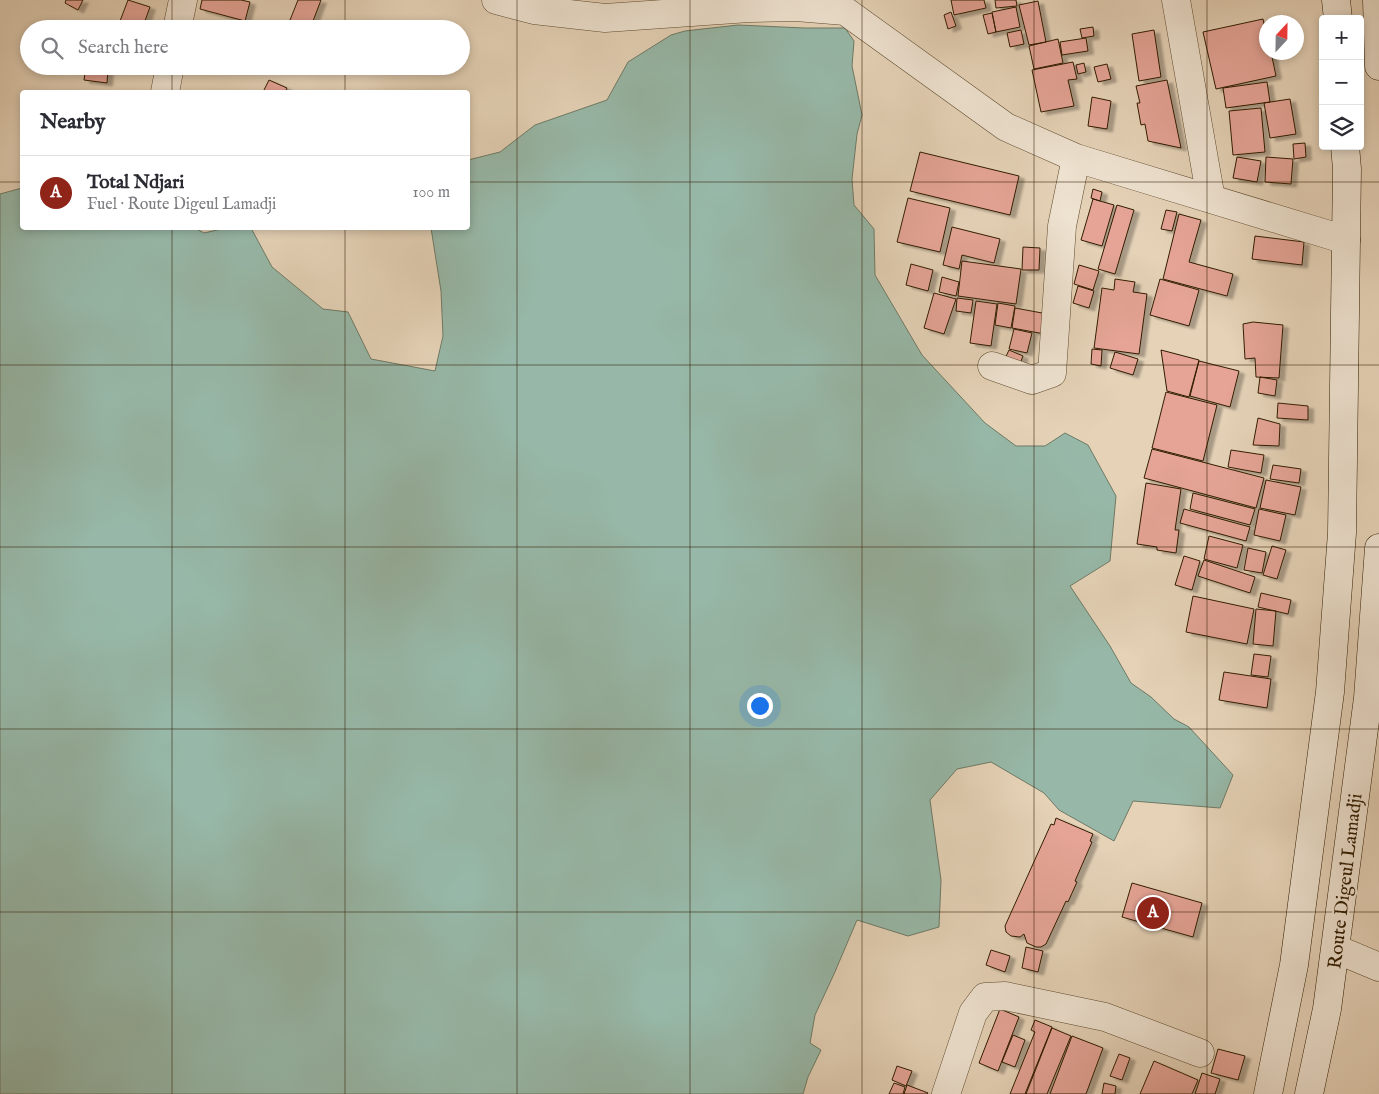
<!DOCTYPE html>
<html lang="en">
<head>
<meta charset="utf-8">
<style>
  :root { --surface:#fff; --page:#f7f7f7; --text:#2b2b33; --muted:#7c7c81; --line:#e1e1e2; --accent:#8f2418 }
  body { margin:0; font-family:"IM FELL English",serif; background:var(--page); color:var(--text) }
  .controls { position:absolute; right:15px; top:15px; display:grid; overflow:hidden; border-radius:5px; box-shadow:0 2px 8px #0003 }
  .controls button { width:45px; height:45px; display:grid; place-items:center; padding:0; border:0; border-bottom:1px solid var(--line); background:var(--surface); color:var(--text); font:25px sans-serif }
  .compass { position:absolute; left:1259px; top:15px; width:45px; height:45px; border-radius:50%; background:var(--surface); box-shadow:0 2px 8px #0003; rotate:22deg }
  .you { position:absolute; left:759px; top:705px; width:18px; height:18px; margin:-12px; border:4px solid #fff; border-radius:50%; background:#1a73e8; box-shadow:0 0 0 8px #1a73e833 }
  .badge { display:grid; place-items:center; width:32px; height:32px; border-radius:50%; background:var(--accent); color:#fff; font-size:16px; font-weight:700 }
  .pin { position:absolute; translate:-50% -50%; border:2px solid #fff; box-shadow:0 1px 5px #0006 }
  .list { margin:0; padding:0; list-style:none }
  h2 { display:flex; justify-content:space-between; align-items:center; height:65px; margin:0; padding:0 20px; font-size:21px }
  h2 small { font-size:16px; font-weight:400; color:var(--muted) }
  .list li { display:grid; grid-template-columns:32px 1fr auto; gap:15px; align-items:center; box-sizing:border-box; height:75px; padding:0 20px; border-top:1px solid var(--line) }
  .list b { display:block; font-size:19px; white-space:nowrap }
  .list p { margin:0; font-size:16px; white-space:nowrap; color:var(--muted) }
  .list em { font-size:16px; font-style:normal; color:var(--muted) }
  .icon { flex:none; width:28px; height:28px; fill:none; stroke:currentColor; stroke-width:2; stroke-linecap:round; stroke-linejoin:round }
  .map { position:relative; flex:none; width:1379px; height:1094px; overflow:hidden }
  .search { position:absolute; background:var(--surface); box-shadow:0 2px 8px #0003; left:20px; top:20px; width:450px; height:55px; display:flex; align-items:center; gap:12px; box-sizing:border-box; padding:0 18px; border-radius:28px; color:var(--muted); font-size:19px }
  .panel { position:absolute; background:var(--surface); box-shadow:0 2px 8px #0003; left:20px; top:90px; width:450px; height:140px; border-radius:5px }
  .map>svg:first-child { display:block }
  .water { fill:#97b8a8; stroke:#6e7a65 }
  .building { fill:#e5a496; stroke:#311c00; filter:url(#shadow) }
  .lines { fill:none; stroke-linecap:round; stroke-linejoin:round }
  .minor-casing { stroke:#5e4a2e; stroke-width:29 }
  .secondary-casing { stroke:#311c00; stroke-width:29 }
  .minor { stroke:#eee2d0; stroke-width:28 }
  .secondary { stroke:#eee2d0; stroke-width:28 }
  .grid { fill:none; stroke:#311c00; stroke-width:1; stroke-opacity:0.55 }
  .labels { text-anchor:middle; stroke-width:4; stroke-linejoin:round; paint-order:stroke }
  .street-label { font-size:19px; fill:#311c00; stroke:#eee2d0 }
</style>
</head>
<body>
<div class="map">
<svg width="1379" height="1094" viewBox="0 0 1379 1094">
  <defs>
    <filter id="shadow"><feDropShadow dx="5.5" dy="3" stdDeviation="1" flood-color="#0004"/></filter>
  </defs>
  <rect width="100%" height="100%" fill="#e5d2b7"/>
  <filter id="stains"><feTurbulence type="fractalNoise" baseFrequency=".004" numOctaves="4"/><feColorMatrix values="0 0 0 0 .2 0 0 0 0 .09 0 0 0 0 .02 0 0 0 .5 -.17"/></filter>
  <radialGradient id="worn" r=".72"><stop offset=".6" stop-color="#630" stop-opacity="0"/><stop offset="1" stop-color="#630" stop-opacity=".3"/></radialGradient>
  <path class="water" d="M 738,25 L 804,28 L 845,28 L 854,41 L 852,66 L 862,115 L 857,134 L 852,179 L 854,205 L 874,229 L 875,275 L 922,355 L 985,423 L 1016,446 L 1045,446 L 1065,433 L 1088,445 L 1116,496 L 1110,561 L 1070,586 L 1110,646 L 1131,683 L 1151,697 L 1174,719 L 1189,727 L 1233,775 L 1220,808 L 1133,801 L 1114,841 L 1059,810 L 1044,793 L 991,762 L 957,769 L 930,800 L 941,880 L 939,927 L 908,936 L 857,920 L 834,974 L 815,1015 L 810,1043 L 821,1050 L 808,1077 L 803,1094 L 0,1094 L 0,194 L 22,188 L 22,228 L 195,228 L 204,233 L 226,228 L 251,228 L 272,267 L 323,309 L 348,312 L 371,359 L 435,371 L 443,336 L 441,291 L 431,228 L 468,228 L 468,160 L 500,152 L 535,125 L 607,100 L 628,62 L 671,35 L 685,31 Z"/>
  <path class="building" d="M 66,0 L 83,0 L 78,10 L 65,3 Z
    M 128,0 L 150,7 L 142,29 L 117,29 Z
    M 202,0 L 241,0 L 250,2 L 245,21 L 200,9 Z
    M 298,0 L 321,0 L 310,29 L 290,20 Z
    M 951,0 L 984,0 L 986,8 L 954,15 Z
    M 995,0 L 1016,0 L 1017,6 L 996,8 Z
    M 1038,1 L 1046,42 L 1029,45 L 1019,5 Z
    M 1016,7 L 1020,27 L 996,32 L 992,12 Z
    M 951,12 L 956,26 L 948,29 L 944,15 Z
    M 992,13 L 996,32 L 988,34 L 983,15 Z
    M 1263,19 L 1266,33 L 1266,52 L 1271,52 L 1276,76 L 1216,89 L 1203,32 Z
    M 1093,27 L 1094,36 L 1082,38 L 1080,29 Z
    M 1021,30 L 1024,44 L 1010,47 L 1007,33 Z
    M 1154,30 L 1161,77 L 1139,81 L 1132,34 Z
    M 1086,38 L 1088,51 L 1062,55 L 1060,42 Z
    M 1058,39 L 1063,63 L 1034,69 L 1029,46 Z
    M 1073,62 L 1077,79 L 1068,80 L 1074,106 L 1041,112 L 1032,70 Z
    M 1084,63 L 1086,72 L 1078,74 L 1076,65 Z
    M 1107,64 L 1111,79 L 1098,82 L 1094,67 Z
    M 86,67 L 108,69 L 107,83 L 84,80 Z
    M 269,80 L 287,88 L 285,92 L 263,92 Z
    M 1167,80 L 1181,148 L 1148,141 L 1145,124 L 1141,125 L 1137,103 L 1140,103 L 1136,86 Z
    M 1267,82 L 1270,102 L 1226,108 L 1223,88 Z
    M 1092,97 L 1111,101 L 1107,129 L 1088,126 Z
    M 1290,99 L 1296,134 L 1270,138 L 1264,103 Z
    M 1261,108 L 1265,152 L 1233,155 L 1229,111 Z
    M 1305,143 L 1306,157 L 1294,159 L 1293,144 Z
    M 920,152 L 1019,176 L 1010,215 L 910,191 Z
    M 1237,157 L 1261,161 L 1257,182 L 1233,178 Z
    M 1266,157 L 1293,159 L 1291,184 L 1265,182 Z
    M 1093,189 L 1102,192 L 1100,201 L 1091,198 Z
    M 908,198 L 950,208 L 940,252 L 897,242 Z
    M 1093,199 L 1114,205 L 1102,246 L 1081,240 Z
    M 1117,205 L 1134,210 L 1115,274 L 1098,269 Z
    M 1166,210 L 1177,212 L 1172,231 L 1161,229 Z
    M 1179,214 L 1201,220 L 1189,262 L 1233,274 L 1227,296 L 1163,279 Z
    M 952,227 L 1000,239 L 994,263 L 962,255 L 959,269 L 943,265 Z
    M 1255,236 L 1304,242 L 1302,265 L 1252,259 Z
    M 1023,247 L 1040,248 L 1039,270 L 1022,270 Z
    M 962,261 L 1021,269 L 1016,304 L 958,296 Z
    M 911,264 L 933,270 L 928,291 L 906,285 Z
    M 1079,265 L 1099,271 L 1093,290 L 1074,284 Z
    M 942,277 L 959,282 L 956,296 L 939,292 Z
    M 1115,279 L 1135,282 L 1133,292 L 1147,294 L 1139,354 L 1094,348 L 1102,288 L 1114,290 Z
    M 1160,279 L 1199,290 L 1189,326 L 1150,315 Z
    M 1078,286 L 1094,291 L 1089,308 L 1073,303 Z
    M 934,293 L 956,299 L 944,334 L 924,328 Z
    M 957,298 L 973,300 L 971,313 L 956,311 Z
    M 976,301 L 997,304 L 991,346 L 970,343 Z
    M 998,303 L 1015,306 L 1011,328 L 995,325 Z
    M 1015,308 L 1053,315 L 1050,335 L 1012,328 Z
    M 1253,322 L 1283,325 L 1279,378 L 1256,377 L 1255,358 L 1245,359 L 1243,324 Z
    M 1014,329 L 1032,333 L 1027,353 L 1009,349 Z
    M 1092,349 L 1102,350 L 1101,366 L 1091,364 Z
    M 1009,350 L 1023,356 L 1018,369 L 1003,363 Z
    M 1161,350 L 1199,360 L 1189,397 L 1167,391 Z
    M 1115,352 L 1138,359 L 1133,375 L 1110,368 Z
    M 1199,361 L 1239,371 L 1230,407 L 1190,396 Z
    M 1260,377 L 1277,380 L 1275,396 L 1258,393 Z
    M 1166,392 L 1217,405 L 1203,461 L 1152,448 Z
    M 1278,403 L 1308,406 L 1308,420 L 1277,418 Z
    M 1258,418 L 1280,424 L 1279,446 L 1253,445 Z
    M 1152,449 L 1264,478 L 1256,508 L 1144,478 Z
    M 1231,450 L 1264,455 L 1261,473 L 1228,467 Z
    M 1273,465 L 1301,469 L 1299,483 L 1270,479 Z
    M 1266,480 L 1301,487 L 1295,515 L 1260,508 Z
    M 1146,483 L 1181,489 L 1175,530 L 1179,530 L 1176,553 L 1157,550 L 1157,547 L 1137,544 Z
    M 1193,493 L 1255,509 L 1250,525 L 1190,509 Z
    M 1184,509 L 1250,527 L 1246,541 L 1180,523 Z
    M 1259,509 L 1286,515 L 1280,541 L 1254,535 Z
    M 1209,536 L 1243,545 L 1237,568 L 1204,559 Z
    M 1272,546 L 1286,550 L 1277,579 L 1263,575 Z
    M 1248,548 L 1266,552 L 1262,573 L 1244,570 Z
    M 1184,556 L 1200,561 L 1192,590 L 1175,585 Z
    M 1204,560 L 1255,577 L 1250,593 L 1198,576 Z
    M 1261,593 L 1291,600 L 1288,614 L 1258,607 Z
    M 1193,596 L 1254,609 L 1247,644 L 1186,632 Z
    M 1256,609 L 1276,611 L 1273,646 L 1253,644 Z
    M 1254,654 L 1271,656 L 1268,677 L 1251,675 Z
    M 1224,672 L 1271,679 L 1267,708 L 1219,700 Z
    M 1056,818 L 1093,834 L 1090,841 L 1092,842 L 1075,881 L 1077,882 L 1068,902 L 1066,901 L 1046,944 L 1041,947 L 1036,947 L 1027,943 L 1024,934 L 1020,937 L 1011,936 L 1006,932 L 1005,926 L 1051,824 L 1054,825 Z
    M 1132,883 L 1202,903 L 1193,937 L 1122,917 Z
    M 1026,947 L 1043,951 L 1038,972 L 1022,968 Z
    M 991,950 L 1010,956 L 1005,972 L 986,965 Z
    M 1000,1009 L 1019,1017 L 998,1071 L 979,1063 Z
    M 1035,1020 L 1052,1027 L 1025,1094 L 1010,1094 L 1035,1032 L 1031,1030 Z
    M 1052,1028 L 1071,1036 L 1047,1094 L 1026,1094 Z
    M 1013,1035 L 1025,1040 L 1015,1067 L 1002,1062 Z
    M 1072,1036 L 1103,1048 L 1086,1094 L 1050,1094 Z
    M 1218,1049 L 1245,1056 L 1238,1080 L 1211,1073 Z
    M 1119,1054 L 1130,1058 L 1122,1080 L 1110,1076 Z
    M 1154,1061 L 1198,1080 L 1192,1094 L 1140,1094 Z
    M 897,1066 L 912,1071 L 906,1086 L 892,1080 Z
    M 1202,1073 L 1220,1079 L 1215,1094 L 1195,1094 Z
    M 894,1083 L 905,1087 L 903,1094 L 889,1094 Z
    M 1104,1083 L 1116,1086 L 1115,1094 L 1102,1094 Z
    M 907,1085 L 928,1093 L 927,1094 L 904,1094 Z"/>
  <g class="lines">
    <defs>
      <path id="minor" d="M 496,0 L 534,10 L 605,18 L 749,8 L 796,7 L 845,11 L 1006,127 L 1076,158 L 1346,240
        M 1176,0 L 1211,199
        M 177,29 L 183,0
        M 165,92 L 170,66
        M 992,366 L 1032,380 L 1052,373 L 1062,226 L 1076,158
        M 1336,949 L 1379,967
        M 946,1094 L 973,1013 L 985,997 L 1005,996 L 1105,1017 L 1200,1053"/>
      <path id="secondary" d="M 1336,0 L 1338,19
        M 1377,0 L 1379,66
        M 1268,1094 L 1294,965 L 1330,692 L 1342,533 L 1346,240 L 1347,169 L 1345,146
        M 1309,1094 L 1327,1009 L 1368,698 L 1379,548"/>
    </defs>
    <use href="#minor" class="minor-casing"/>
    <use href="#secondary" class="secondary-casing"/>
    <use href="#minor" class="minor"/>
    <use href="#secondary" class="secondary"/>
  </g>
  <path class="grid" d="M 172,0 L 172,29M 345,0 L 345,29M 517,0 L 517,1094M 690,0 L 690,1094M 862,0 L 862,1094M 1034,0 L 1034,1094M 1207,0 L 1207,1094M 172,66 L 172,92M 345,66 L 345,92M 0,182 L 22,182M 468,182 L 1379,182M 172,228 L 172,1094M 345,228 L 345,1094M 0,365 L 1379,365M 0,547 L 1379,547M 0,729 L 1379,729M 0,912 L 1379,912"/>
  <g class="labels">
    <g class="street-label">
      <text transform="translate(1344 881) rotate(-83)" y="7">Route Digeul Lamadji</text>
    </g>
  </g>
  <rect width="100%" height="100%" filter="url(#stains)"/>
  <rect width="100%" height="100%" fill="url(#worn)"/>
</svg>
<div class="controls">
<button>+</button>
<button>−</button>
<button><svg class="icon" aria-label="layers" viewBox="0 0 24 24"><path d="M12 4l9 5-9 5-9-5zM3 14l9 5 9-5"/></svg></button>
</div>
<svg class="compass" viewBox="-18 -18 36 36"><path d="M0-13l5 13h-10z" fill="#e53935"/><path d="M0 13l5-13h-10z" fill="#7c7c81"/></svg>
<div class="you"></div>
<div class="pin badge" style="left:1153px;top:913px">A</div>
<div class="search"><svg class="icon" aria-label="search" viewBox="0 0 24 24"><circle cx="10" cy="10" r="6"/><path d="M15 15l6 6"/></svg>Search here</div>
<section class="panel">
<h2>Nearby<small></small></h2>
<ul class="list">
<li><span class="badge">A</span><div><b>Total Ndjari</b><p>Fuel · Route Digeul Lamadji</p></div><em>100 m</em></li>
</ul>
</section>
</div>
</body>
</html>
